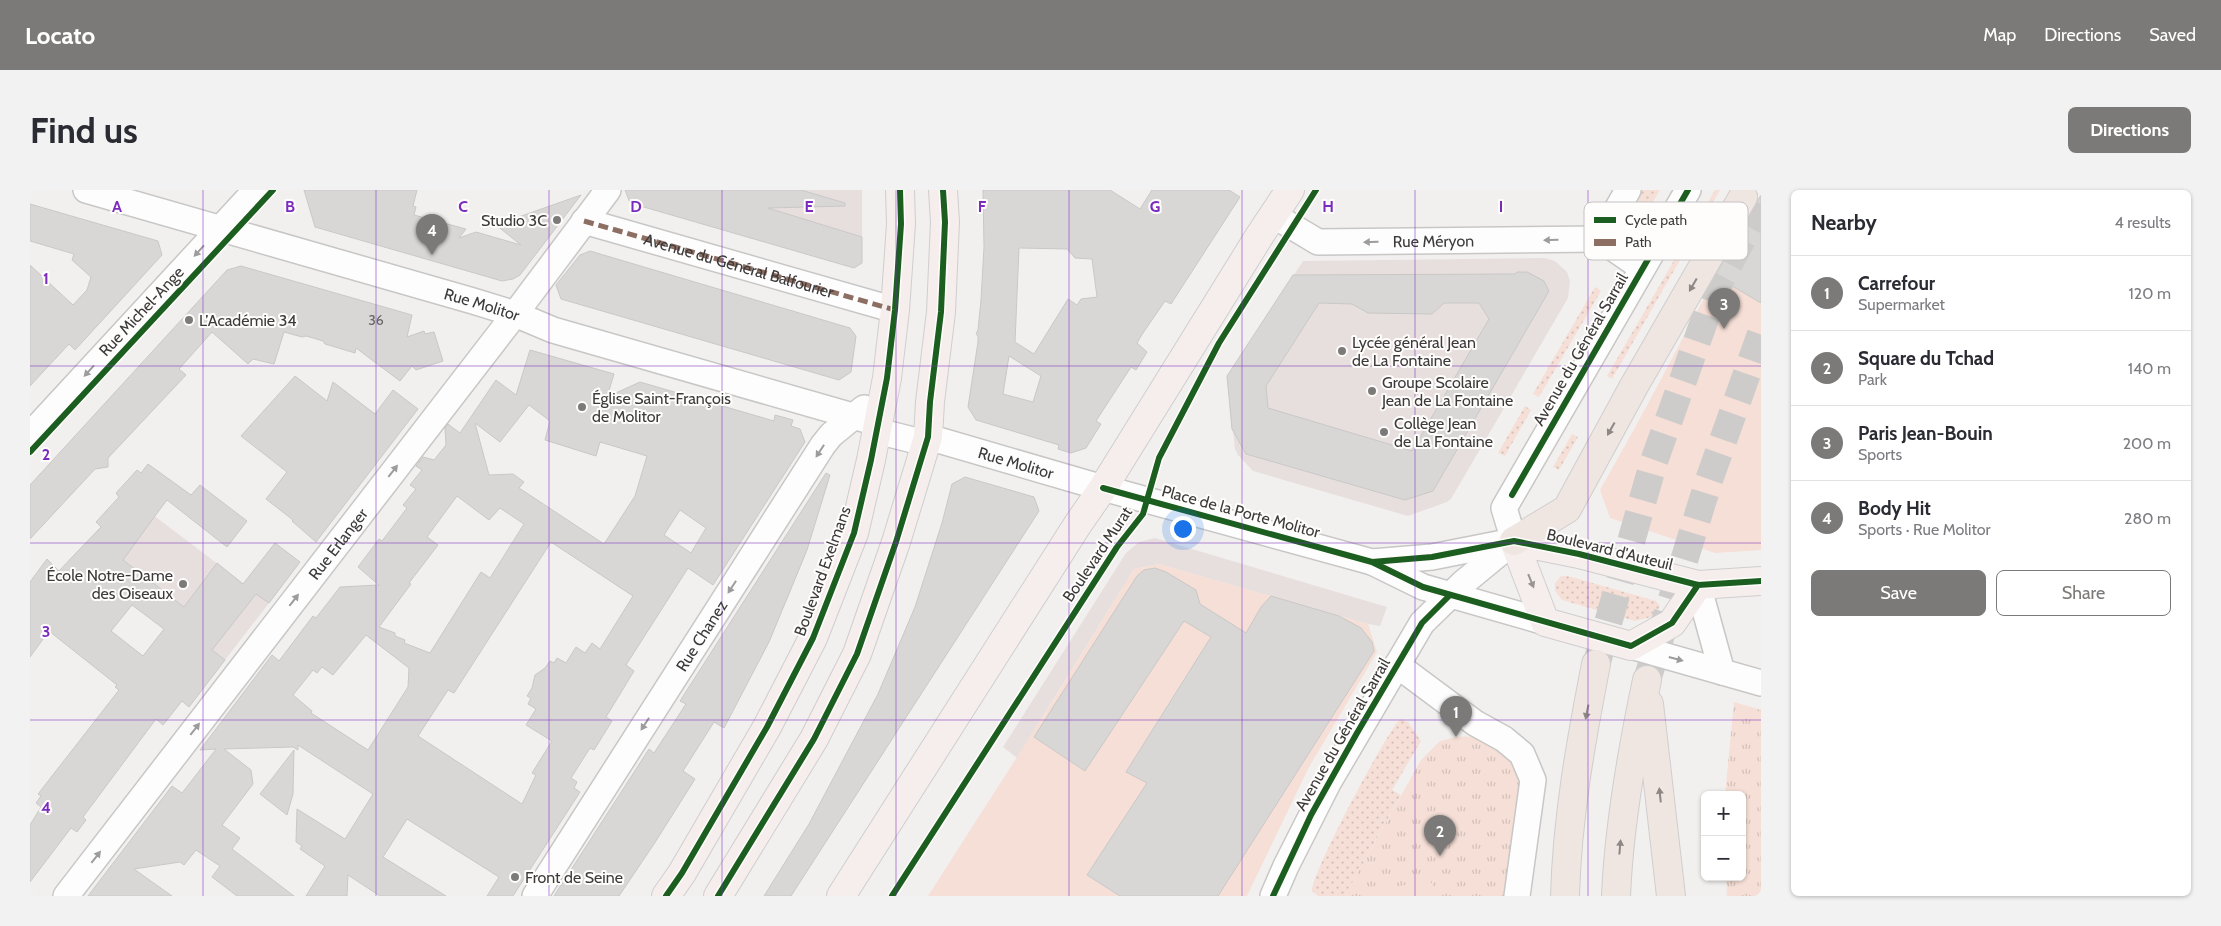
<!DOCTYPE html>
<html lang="en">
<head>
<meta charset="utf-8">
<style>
  :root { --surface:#fff; --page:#f2f2f3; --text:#2b2b33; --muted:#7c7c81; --line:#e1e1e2; --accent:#7c7a79 }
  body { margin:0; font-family:Cabin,sans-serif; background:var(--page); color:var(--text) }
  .controls { position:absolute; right:15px; bottom:15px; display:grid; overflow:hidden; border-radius:8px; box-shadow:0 1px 4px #0004 }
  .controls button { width:45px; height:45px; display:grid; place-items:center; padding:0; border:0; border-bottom:1px solid var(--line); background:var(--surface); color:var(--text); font:25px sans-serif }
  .you { position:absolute; left:1152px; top:338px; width:18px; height:18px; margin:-12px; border:4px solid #fff; border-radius:50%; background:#1a73e8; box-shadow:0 0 0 8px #1a73e833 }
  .badge { display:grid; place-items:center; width:32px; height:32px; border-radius:50%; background:var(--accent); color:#fff; font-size:16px; font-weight:700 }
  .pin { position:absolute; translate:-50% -41px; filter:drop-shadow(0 1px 2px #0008) }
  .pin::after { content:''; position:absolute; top:26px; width:18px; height:15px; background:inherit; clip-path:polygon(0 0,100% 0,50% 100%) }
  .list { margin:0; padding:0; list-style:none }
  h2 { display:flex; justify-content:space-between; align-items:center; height:65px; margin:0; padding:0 20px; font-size:21px }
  h2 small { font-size:16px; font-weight:400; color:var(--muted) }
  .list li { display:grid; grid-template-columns:32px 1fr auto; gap:15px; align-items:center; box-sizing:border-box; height:75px; padding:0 20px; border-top:1px solid var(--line) }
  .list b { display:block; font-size:19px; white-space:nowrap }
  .list p { margin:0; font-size:16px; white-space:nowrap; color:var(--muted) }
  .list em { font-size:16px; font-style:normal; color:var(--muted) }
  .actions { display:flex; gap:10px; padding:15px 20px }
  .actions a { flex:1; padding:11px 0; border:1px solid var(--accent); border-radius:8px; text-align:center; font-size:18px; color:var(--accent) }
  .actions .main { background:var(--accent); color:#fff }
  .map { position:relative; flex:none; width:1731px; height:706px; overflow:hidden; border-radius:8px }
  header { display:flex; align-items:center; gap:30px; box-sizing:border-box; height:70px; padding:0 25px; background:var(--accent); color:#fff }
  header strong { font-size:24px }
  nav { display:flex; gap:28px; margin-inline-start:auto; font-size:18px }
  .intro { display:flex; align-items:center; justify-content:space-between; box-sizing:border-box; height:120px; padding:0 30px }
  h1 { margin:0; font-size:35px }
  .button { padding:12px 22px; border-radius:8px; background:var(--accent); color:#fff; font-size:18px; font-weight:700 }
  main { display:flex; gap:30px; padding:0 30px }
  aside { flex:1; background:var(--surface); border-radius:8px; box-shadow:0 1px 4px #0004 }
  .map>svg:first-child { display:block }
  .built { fill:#e7dfdd }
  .grass { fill:url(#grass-dots) }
  .park { fill:url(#park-tufts) }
  .pitch { fill:#f5dfd6 }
  .building { fill:#d9d7d6; stroke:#c9c8c7; fill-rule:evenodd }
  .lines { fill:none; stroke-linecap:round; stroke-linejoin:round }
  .highway-tunnel { stroke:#cecccb; stroke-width:28; stroke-dasharray:28 14; stroke-linecap:butt }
  .minor-casing { stroke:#c8c7c6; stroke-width:28 }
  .major-casing { stroke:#cfcece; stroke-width:30 }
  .highway-casing { stroke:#cfcece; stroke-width:30 }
  .minor { stroke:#fdfdfd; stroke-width:25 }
  .major { stroke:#f5eeec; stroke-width:28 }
  .highway { stroke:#efe5e1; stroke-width:28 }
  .quiet { stroke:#8d6e63; stroke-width:5; stroke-dasharray:10 5; stroke-linecap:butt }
  .cycleway-casing { stroke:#fffdfc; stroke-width:9 }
  .cycleway { stroke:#1b5e20; stroke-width:6 }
  .oneway { fill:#9c9c9c }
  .oneway2 { fill:#8d8785 }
  .oneway3 { fill:#989493 }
  .grid { fill:none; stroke:#7b2cbf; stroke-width:1; stroke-opacity:0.55 }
  .poi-dot { fill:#7c7a79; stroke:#fffdfc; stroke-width:2 }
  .labels { text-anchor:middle; stroke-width:4; stroke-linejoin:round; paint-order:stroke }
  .number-label { font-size:14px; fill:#666464 }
  .poi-label { font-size:16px; fill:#3c3a3a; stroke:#fffdfc; text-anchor:start }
  .street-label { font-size:16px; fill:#3c3a3a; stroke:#fffdfc }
  .key { fill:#fffdfc; stroke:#c4c2c2; stroke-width:1 }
  .key-label { font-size:14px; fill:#3c3a3a }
  .grid-label { font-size:16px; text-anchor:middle; font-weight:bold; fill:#7b2cbf; stroke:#fffdfc; stroke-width:4; stroke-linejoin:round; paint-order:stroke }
</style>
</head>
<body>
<header>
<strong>Locato</strong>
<nav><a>Map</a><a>Directions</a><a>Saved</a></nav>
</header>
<div class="intro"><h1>Find us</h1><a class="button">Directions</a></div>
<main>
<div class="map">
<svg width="1731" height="706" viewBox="0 0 1731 706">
  <defs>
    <pattern id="grass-dots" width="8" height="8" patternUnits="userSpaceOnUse" patternTransform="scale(1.25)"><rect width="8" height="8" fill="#f5dfd6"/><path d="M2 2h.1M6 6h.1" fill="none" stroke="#d3c0b8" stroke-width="1.8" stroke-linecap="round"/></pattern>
    <pattern id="park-tufts" width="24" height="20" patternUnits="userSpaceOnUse" patternTransform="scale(1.25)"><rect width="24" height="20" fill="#f5dfd6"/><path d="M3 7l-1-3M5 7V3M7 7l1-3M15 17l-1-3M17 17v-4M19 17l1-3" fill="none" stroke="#d3c0b8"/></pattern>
  </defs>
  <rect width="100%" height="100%" fill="#f2f0ef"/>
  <path class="built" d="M 676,0 L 832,0 L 832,47 L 775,30 Z
    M 1515,68 L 1525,71 L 1537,82 L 1540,91 L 1538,108 L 1421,309 L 1417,312 L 1378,326 L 1223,281 L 1208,265 L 1205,259 L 1197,186 L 1273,71 Z
    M 110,315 L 239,413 L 195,470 L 67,375 Z
    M 1125,348 L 1357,417 L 1350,436 L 1338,434 L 1129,374 L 1104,379 L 987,568 L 973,557 L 1096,363 L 1109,352 Z"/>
  <path class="grass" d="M 1611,0 L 1630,0 L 1613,29 L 1607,32 L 1602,29 L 1597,22 Z
    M 1685,0 L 1690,0 L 1582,189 L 1577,186 Z
    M 1565,97 L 1571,101 L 1509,207 L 1503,204 Z
    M 1495,216 L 1501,220 L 1475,266 L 1468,263 Z
    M 1542,244 L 1548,247 L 1529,280 L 1523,277 Z
    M 1531,386 L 1538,386 L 1626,411 L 1630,416 L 1625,426 L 1605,431 L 1532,410 L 1525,401 L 1525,393 Z
    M 1370,529 L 1378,532 L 1391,551 L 1362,600 L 1371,605 L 1315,706 L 1288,706 L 1282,701 C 1282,682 1355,545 1370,529 Z"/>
  <path class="park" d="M 1704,512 L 1731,520 L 1731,706 L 1697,706 L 1696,687 L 1712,687 L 1712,605 L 1695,605 Z
    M 1451,546 L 1471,554 L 1492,582 L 1476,706 L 1315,706 L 1391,570 L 1410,551 L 1426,547 Z"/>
  <path class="pitch" d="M 1731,5 L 1731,360 L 1685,363 L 1580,328 L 1570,300 C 1626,203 1675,102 1731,5 Z
    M 1129,374 L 1338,434 L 1347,462 L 1278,579 L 1217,706 L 898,706 L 1019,517 L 1104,379 Z
    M 1400,691 L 1411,706 L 1339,706 L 1356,698 Z"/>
  <path class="building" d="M 274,0 L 387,0 L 383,16 L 386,17 L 384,25 L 436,39 L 429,48 L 446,42 L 491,55 L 466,35 L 551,5 L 490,85 L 483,89 L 472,91 L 285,37 Z
    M 595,0 L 771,0 L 815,13 L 815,16 L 738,18 L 832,47 L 832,73 L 824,78 L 600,13 Z
    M 953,0 L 1080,0 L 1110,19 L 1122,0 L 1199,0 L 1210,7 L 1141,114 L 1135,111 L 1113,143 L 1107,153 L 1117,162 L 1106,180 L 1101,177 L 1066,231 L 1071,234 L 1056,258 L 1041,263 L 1028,259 L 1029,255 L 946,230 L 938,217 L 948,152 L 948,146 L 946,144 L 948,140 L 951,110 L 954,57 ZM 989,58 L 1037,59 L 1045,68 L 1062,69 L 1067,107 L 1051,109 L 1047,115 L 1038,109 L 1004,164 L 985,152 ZM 979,166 L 1011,186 L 1003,212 L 973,204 Z
    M 1731,5 L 1731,113 L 1685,86 Z
    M 0,14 L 128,51 L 132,65 L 45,160 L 39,154 L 0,196 L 0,75 L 43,115 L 57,100 L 61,87 L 42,70 L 44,64 L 0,51 Z
    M 560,61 L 820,138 L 826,146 L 821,182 L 809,190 L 531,109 L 526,95 L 550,65 Z
    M 211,76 L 382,125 L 377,147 L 394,141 L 395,144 L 404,142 L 413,171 L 386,180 L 382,176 L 370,191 L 326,158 L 325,163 L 295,154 L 293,151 L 283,148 L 276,146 L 272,147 L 254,142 L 244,174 L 223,169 L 218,174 L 182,142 L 149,179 L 156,185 L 78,268 L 78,277 L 65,279 L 0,349 L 0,295 L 197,80 Z
    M 1487,82 L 1497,82 L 1514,91 L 1519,101 L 1403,301 L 1375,310 L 1216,264 L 1202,239 L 1197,186 L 1263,85 L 1485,84 ZM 1289,113 L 1322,114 L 1338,123 L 1402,124 L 1414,113 L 1449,113 L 1459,129 L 1382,261 L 1238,218 L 1236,196 Z
    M 500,160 L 584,184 L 577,207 L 610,192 L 744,231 L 745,225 L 763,230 L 761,236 L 770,239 L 775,252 L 683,395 L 658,378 L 596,475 L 604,481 L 576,527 L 582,531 L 564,560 L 560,558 L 541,588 L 547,592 L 544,598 L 550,602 L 483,706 L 457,706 L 469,687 L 377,629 L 353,667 L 416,706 L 350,706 L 318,685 L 317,706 L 276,706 L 295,676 L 270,659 L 272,656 L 266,652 L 267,619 L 315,649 L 343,604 L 268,555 L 268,560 L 263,557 L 194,559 L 221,580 L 223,594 L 192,635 L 210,648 L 202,659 L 264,706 L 207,706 L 182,687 L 190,676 L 166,660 L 154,675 L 150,672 L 104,679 L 142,706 L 58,706 L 142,596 L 152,603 L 166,585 L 186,559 L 170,560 L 242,465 L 249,471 L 283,426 L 286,428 L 310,397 L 349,395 L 328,377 L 349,349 L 352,351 L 377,318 L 373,315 L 386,299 L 380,295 L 392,280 L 386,276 L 393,267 L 404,270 L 416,255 L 415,238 L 418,234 L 430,243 L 466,190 L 486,205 ZM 499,215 L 520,231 L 515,250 L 566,266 L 570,252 L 617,266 L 605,306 L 574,354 L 489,298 L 494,292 L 483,284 L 459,285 L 445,233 L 470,252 ZM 427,306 L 459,330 L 470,318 L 494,334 L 460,388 L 451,382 L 400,463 L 374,453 L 375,450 L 365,446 L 365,443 L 349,437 L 381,394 L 379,393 L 408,355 L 397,347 ZM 650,320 L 676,338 L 661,363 L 634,345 ZM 521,352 L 603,406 L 570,459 L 562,453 L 555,463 L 546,457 L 536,473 L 527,468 L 524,473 L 520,471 L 515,478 L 505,485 L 502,498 L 497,506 L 501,508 L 498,514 L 506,519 L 496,535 L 522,551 L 502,583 L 506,585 L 492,614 L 388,546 L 418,500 L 424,503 ZM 336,445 L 379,478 L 378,497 L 338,560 L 281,523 L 282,521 L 263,505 L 283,480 L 287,483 L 292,477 L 303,485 Z
    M 265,186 L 297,211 L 303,192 L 345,224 L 363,200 L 388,219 L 286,352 L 262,331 L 263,330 L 236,309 L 257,282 L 211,246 Z
    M 118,274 L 161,305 L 170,295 L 217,331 L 197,357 L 137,310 L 125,326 L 93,370 L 154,417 L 187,373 L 213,394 L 245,353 L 270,372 L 239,413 L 226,404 L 182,460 L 195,470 L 159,517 L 152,511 L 133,535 L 126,529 L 53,627 L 56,630 L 47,642 L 41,638 L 0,692 L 0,635 L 11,617 L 6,613 L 11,606 L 8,604 L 89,500 L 85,497 L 87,495 L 19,441 L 0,467 L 0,392 L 17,369 L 29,381 L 46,363 L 71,337 L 66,332 L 89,307 L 86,303 L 107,280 L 111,283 ZM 102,415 L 134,439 L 113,466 L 81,441 Z
    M 796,283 L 800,285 L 777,360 L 739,452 L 694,538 L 684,532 L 653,581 L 665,589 L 624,654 L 589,706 L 524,706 L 619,559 L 624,563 L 656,514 L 650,511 Z
    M 935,287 L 1004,307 L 1009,321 L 761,706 L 734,706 L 779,634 L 848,504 L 885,417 L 912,333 L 922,294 Z
    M 1125,378 L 1136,382 L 1166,400 L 1170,414 L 1216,443 L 1231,417 L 1241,406 L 1309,426 L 1331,438 L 1342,452 L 1344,461 L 1188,706 L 1090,706 L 1057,685 L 1117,593 L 1096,582 L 1181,447 L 1154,431 L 1055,581 L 1004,547 L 1107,386 L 1114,380 Z
    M 264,560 L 263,604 L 257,625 L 230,604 Z"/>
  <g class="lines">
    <path class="highway-tunnel" d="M 1567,472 L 1623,274 L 1686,98 L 1731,14
      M 1617,490 L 1679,290 L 1731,144"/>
    <defs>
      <g id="minor">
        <path id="s1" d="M 56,0 L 443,111 L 485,124 L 523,140 L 847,233 L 855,243 L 887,251 L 898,247 L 1073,298 L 1342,372 L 1393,397 L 1515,432"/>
        <path id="s2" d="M 1243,25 L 1288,52 L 1570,49"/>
        <path id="s3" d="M 554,31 L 865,120"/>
        <path d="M 1570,49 L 1598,0"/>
        <path d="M 1570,49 L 1612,78"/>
        <path d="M 0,245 L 226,0"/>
        <path d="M 1484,351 L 1474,318 L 1658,0"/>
        <path d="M 1342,372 L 1402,367 L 1483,351"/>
        <path d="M 1668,395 L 1692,482"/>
        <path d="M 1601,456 L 1731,493"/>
        <path d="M 1367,475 L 1445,533 L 1474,549 L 1492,564 L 1503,590 L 1487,706"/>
        <path id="s4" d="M 36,706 L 485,124 L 578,0"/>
        <path id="s5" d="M 505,706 L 793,255 L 801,245 L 834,218"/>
        <path d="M 1243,706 L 1256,676 L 1298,593 L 1392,433 L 1433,393 L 1484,351"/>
      </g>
      <path id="major" d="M 1484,351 L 1515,432 L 1601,456 L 1642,433 L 1668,395
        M 1484,351 L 1549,364 L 1668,395 L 1731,391
        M 636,706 L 652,683 L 737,537 L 783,448 L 824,343 L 841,270 L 857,188 L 865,120 L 871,34 L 870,0
        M 688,706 L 784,549 L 827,464 L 866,352 L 898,247 L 900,212 L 911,122 L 915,32 L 913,0
        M 811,706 L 1048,334 L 1073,298 L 1230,45 L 1260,0"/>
      <path id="highway" d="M 1484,351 L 1537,319 L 1604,196 L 1713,7
        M 1619,514 L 1641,706
        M 1535,706 C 1537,628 1551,551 1566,474
        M 1586,706 C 1589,634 1602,561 1617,490"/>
    </defs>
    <use href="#minor" class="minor-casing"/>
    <use href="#major" class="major-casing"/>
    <use href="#highway" class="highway-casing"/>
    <use href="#minor" class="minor"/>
    <use href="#major" class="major"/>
    <use href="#highway" class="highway"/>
    <path class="quiet" d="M 554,31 L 865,120"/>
    <defs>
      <path id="cycleway" d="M 0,262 L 243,0
        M 1073,298 L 1342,372 L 1393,397 L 1601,456 L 1642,433 L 1668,395
        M 1482,305 L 1658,0
        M 1342,372 L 1402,367 L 1484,351 L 1549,364 L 1668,395 L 1731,391
        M 636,706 L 652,683 L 737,537 L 783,448 L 824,343 L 841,270 L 857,188 L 865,120 L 871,34 L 870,0
        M 688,706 L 784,549 L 827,464 L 866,352 L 898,247 L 900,212 L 911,122 L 915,32 L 913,0
        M 862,706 L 1087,357 L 1113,324 L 1129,268 L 1189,153 L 1286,0
        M 1243,706 L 1281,625 L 1327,543 L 1392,433 L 1420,405"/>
    </defs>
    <use href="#cycleway" class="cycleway-casing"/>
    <use href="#cycleway" class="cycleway"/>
  </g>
  <defs><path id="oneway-solid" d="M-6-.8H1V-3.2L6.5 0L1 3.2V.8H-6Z" transform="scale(1.25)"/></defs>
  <g class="oneway">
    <use href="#oneway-solid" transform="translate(1521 50) rotate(179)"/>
    <use href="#oneway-solid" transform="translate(1341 52) rotate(179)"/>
    <use href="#oneway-solid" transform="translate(169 61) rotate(132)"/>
    <use href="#oneway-solid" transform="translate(59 181) rotate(132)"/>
    <use href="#oneway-solid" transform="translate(790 261) rotate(123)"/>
    <use href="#oneway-solid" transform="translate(363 281) rotate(-52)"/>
    <use href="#oneway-solid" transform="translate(702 397) rotate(123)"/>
    <use href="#oneway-solid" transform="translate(264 410) rotate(-52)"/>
    <use href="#oneway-solid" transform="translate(1646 469) rotate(15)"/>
    <use href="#oneway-solid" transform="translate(615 534) rotate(123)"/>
    <use href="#oneway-solid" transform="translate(165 539) rotate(-52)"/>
    <use href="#oneway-solid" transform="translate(66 667) rotate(-52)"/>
  </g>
  <g class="oneway2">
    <use href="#oneway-solid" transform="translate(1663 95) rotate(120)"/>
    <use href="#oneway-solid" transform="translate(1581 239) rotate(119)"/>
    <use href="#oneway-solid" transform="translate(1557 522) rotate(101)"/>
    <use href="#oneway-solid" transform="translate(1630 605) rotate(-96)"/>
    <use href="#oneway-solid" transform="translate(1590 657) rotate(-85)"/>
  </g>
  <use class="oneway3" href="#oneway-solid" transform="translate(1501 391) rotate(68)"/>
  <path class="grid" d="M 173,0 L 173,706M 346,0 L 346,706M 519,0 L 519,706M 692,0 L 692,706M 866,0 L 866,706M 1039,0 L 1039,706M 1212,0 L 1212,706M 1385,0 L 1385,706M 1558,0 L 1558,706M 0,176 L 1731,176M 0,353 L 1731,353M 0,530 L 1731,530"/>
  <g class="poi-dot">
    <circle cx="527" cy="30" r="5"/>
    <circle cx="159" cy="130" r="5"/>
    <circle cx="1312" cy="161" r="5"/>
    <circle cx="1342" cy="201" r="5"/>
    <circle cx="552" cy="217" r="5"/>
    <circle cx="1354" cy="242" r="5"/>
    <circle cx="153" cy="394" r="5"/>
    <circle cx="485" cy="687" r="5"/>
  </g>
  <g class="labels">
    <g class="number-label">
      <text x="346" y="135">36</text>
    </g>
    <g class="poi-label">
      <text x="517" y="36" text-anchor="end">Studio 3C</text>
      <text x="169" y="136">L’Académie 34</text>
      <text x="1322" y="158">Lycée général Jean<tspan x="1322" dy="18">de La Fontaine</tspan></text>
      <text x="1352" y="198">Groupe Scolaire<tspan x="1352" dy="18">Jean de La Fontaine</tspan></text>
      <text x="562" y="214">Église Saint-François<tspan x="562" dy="18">de Molitor</tspan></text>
      <text x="1364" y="239">Collège Jean<tspan x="1364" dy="18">de La Fontaine</tspan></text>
      <text x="143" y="391" text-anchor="end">École Notre-Dame<tspan x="143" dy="18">des Oiseaux</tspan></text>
      <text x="495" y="693">Front de Seine</text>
    </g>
    <g class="street-label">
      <text dy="6" stroke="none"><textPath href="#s2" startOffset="168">Rue Méryon</textPath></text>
      <text dy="6" stroke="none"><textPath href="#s3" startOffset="161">Avenue du Général Balfourier</textPath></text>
      <text dy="6" stroke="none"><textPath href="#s1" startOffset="412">Rue Molitor</textPath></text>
      <text transform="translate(111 121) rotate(-47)" y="6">Rue Michel-Ange</text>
      <text transform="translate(1550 159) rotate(-60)" y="6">Avenue du Général Sarrail</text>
      <text dy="6" stroke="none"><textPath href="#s1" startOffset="974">Rue Molitor</textPath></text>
      <text transform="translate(1211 321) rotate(15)" y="6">Place de la Porte Molitor</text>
      <text dy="6" stroke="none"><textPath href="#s4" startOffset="445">Rue Erlanger</textPath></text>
      <text transform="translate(1580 359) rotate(14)" y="6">Boulevard d'Auteuil</text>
      <text transform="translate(1067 364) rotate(-56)" y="6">Boulevard Murat</text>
      <text transform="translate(792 381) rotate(-70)" y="6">Boulevard Exelmans</text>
      <text dy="6" stroke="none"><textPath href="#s5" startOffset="309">Rue Chanez</textPath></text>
      <text transform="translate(1312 544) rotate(-60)" y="6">Avenue du Général Sarrail</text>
    </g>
  </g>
  <rect x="1554" y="12" width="164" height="58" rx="8" class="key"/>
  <rect x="1564" y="27" width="22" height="6" fill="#1b5e20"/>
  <rect x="1564" y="49" width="22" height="7" fill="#8d6e63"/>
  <g class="key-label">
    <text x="1595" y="35">Cycle path</text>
    <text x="1595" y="57">Path</text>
  </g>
  <g class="grid-label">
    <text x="87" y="22">A</text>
    <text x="260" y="22">B</text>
    <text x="433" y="22">C</text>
    <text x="606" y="22">D</text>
    <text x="779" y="22">E</text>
    <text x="952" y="22">F</text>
    <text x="1125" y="22">G</text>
    <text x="1298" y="22">H</text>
    <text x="1471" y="22">I</text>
    <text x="16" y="94">1</text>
    <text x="16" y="270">2</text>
    <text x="16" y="447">3</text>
    <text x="16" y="623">4</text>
  </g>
</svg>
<div class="controls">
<button>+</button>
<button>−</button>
</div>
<div class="you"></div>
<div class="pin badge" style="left:1426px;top:547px">1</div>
<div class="pin badge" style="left:1410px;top:666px">2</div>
<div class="pin badge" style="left:1694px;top:139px">3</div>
<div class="pin badge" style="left:402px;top:65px">4</div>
</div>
<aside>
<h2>Nearby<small>4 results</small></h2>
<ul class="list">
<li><span class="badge">1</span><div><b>Carrefour</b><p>Supermarket</p></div><em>120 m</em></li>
<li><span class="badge">2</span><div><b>Square du Tchad</b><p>Park</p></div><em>140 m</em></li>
<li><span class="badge">3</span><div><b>Paris Jean-Bouin</b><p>Sports</p></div><em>200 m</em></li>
<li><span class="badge">4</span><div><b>Body Hit</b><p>Sports · Rue Molitor</p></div><em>280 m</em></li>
</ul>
<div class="actions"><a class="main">Save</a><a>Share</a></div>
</aside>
</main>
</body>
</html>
